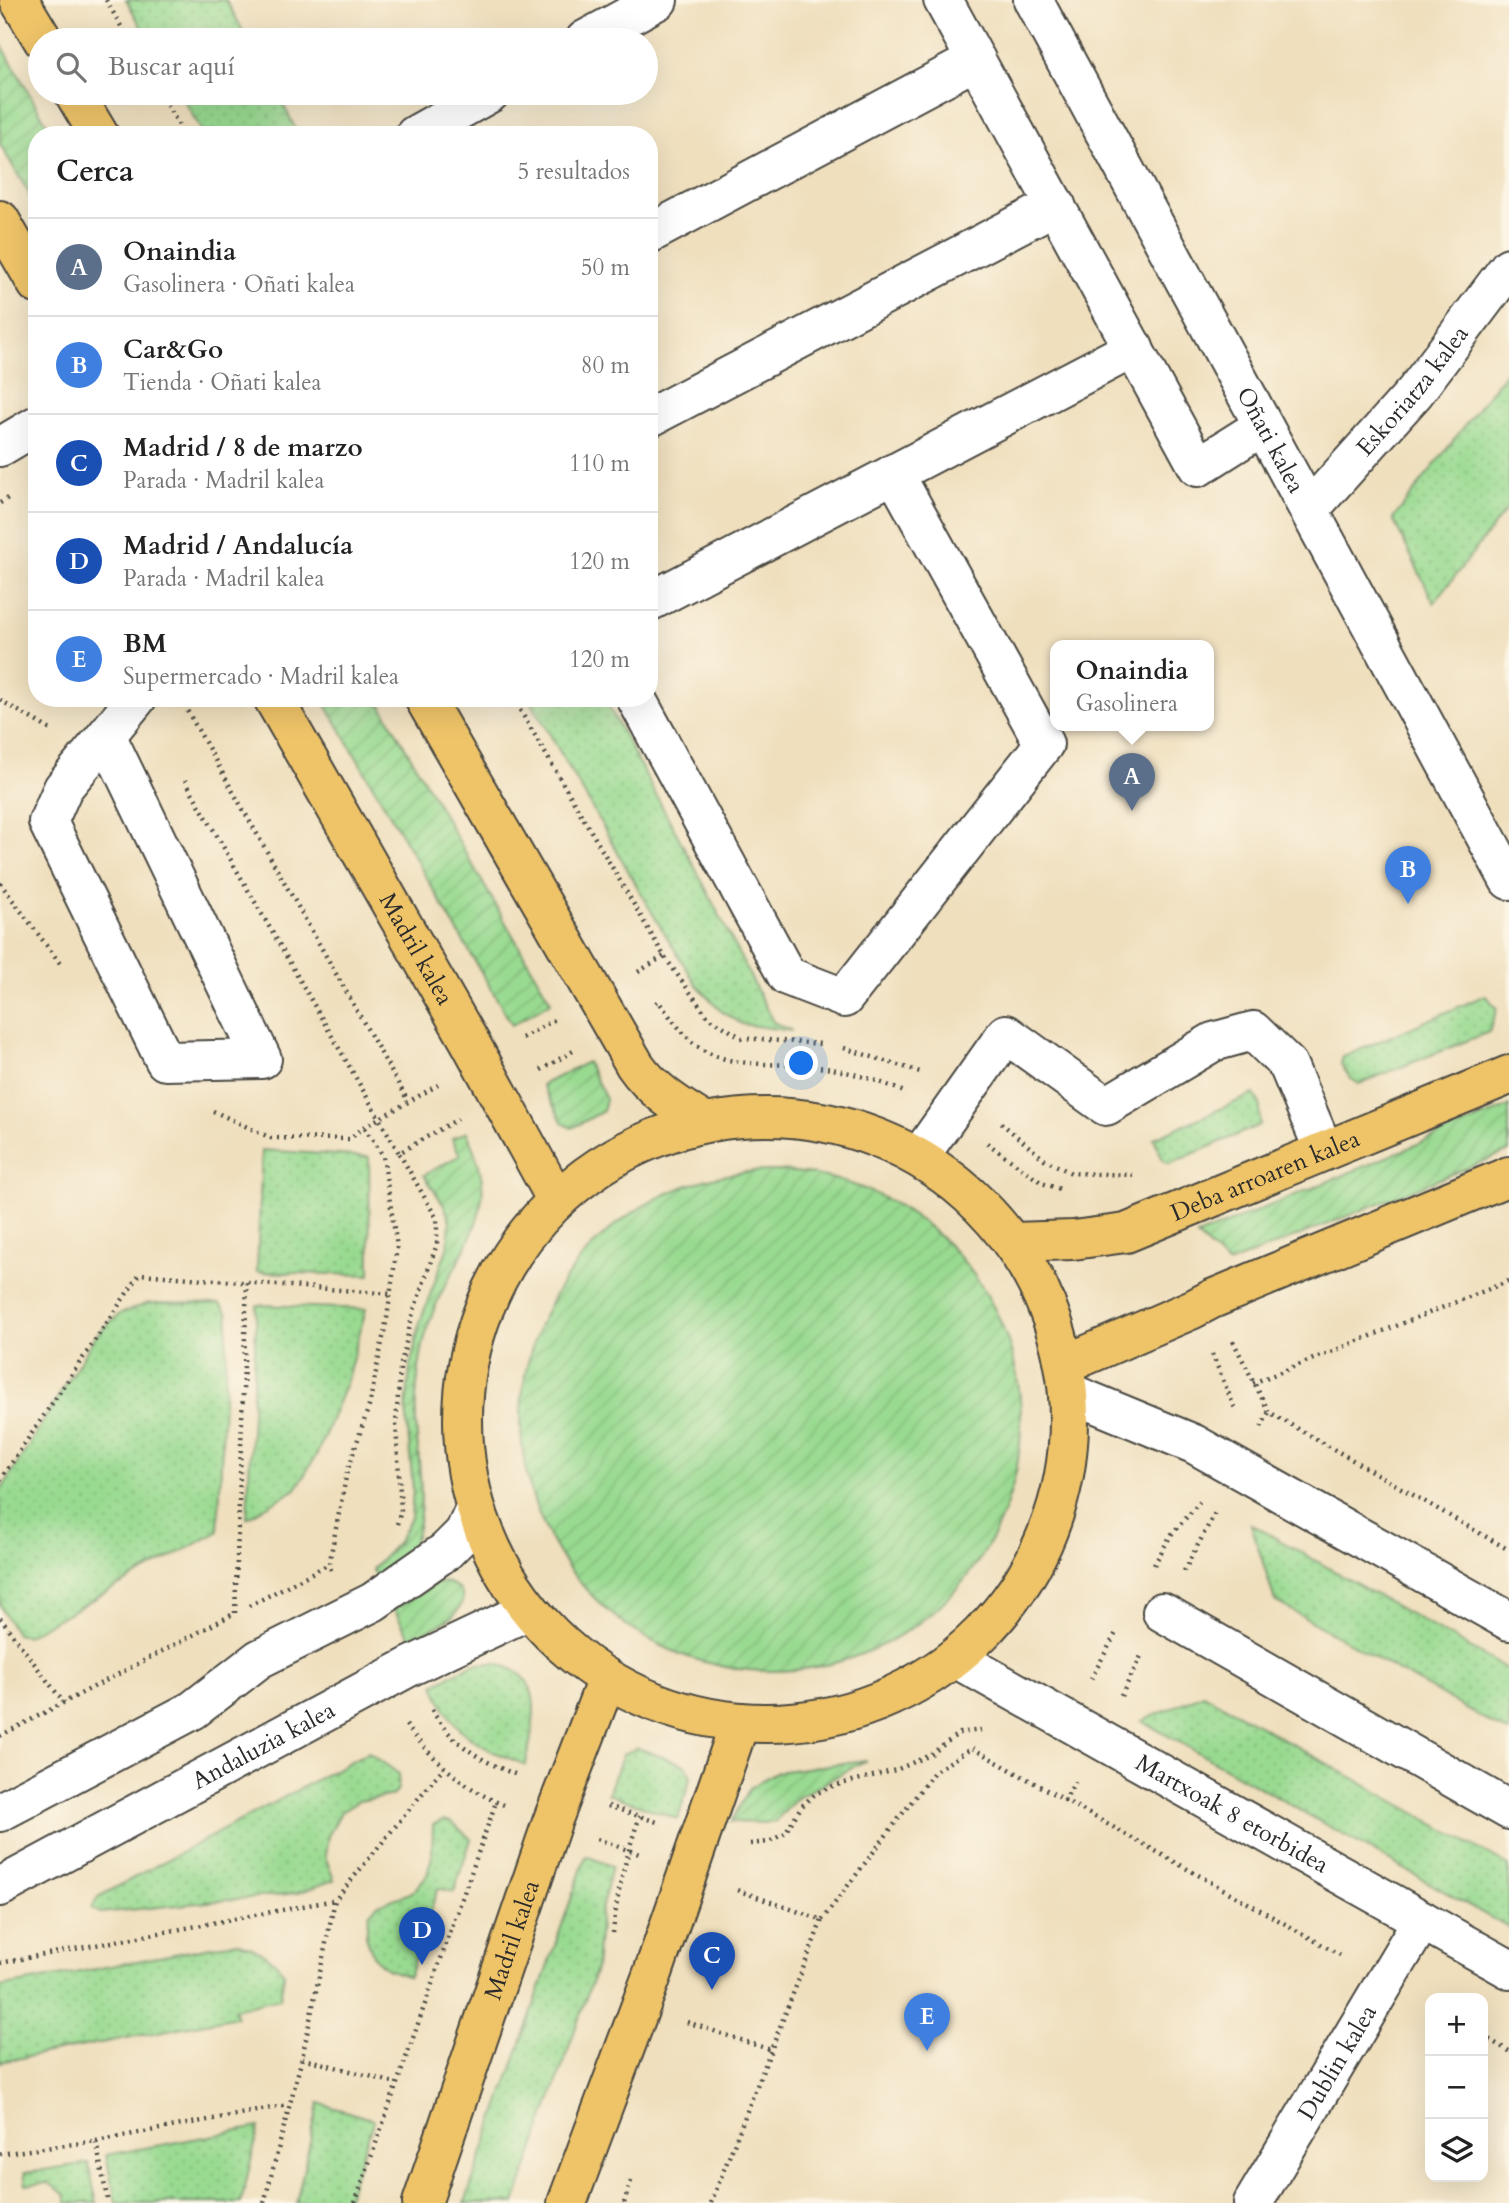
<!DOCTYPE html>
<html lang="es">
<head>
<meta charset="utf-8">
<style>
  :root { --surface:#fff; --page:#f2f2f2; --text:#222; --muted:#767676; --line:#e0e0e0; --accent:#0f766e }
  body { margin:0; font-family:Cardo,serif; background:var(--page); color:var(--text) }
  .controls { position:absolute; right:21px; bottom:21px; display:grid; overflow:hidden; border-radius:14px; box-shadow:0 7px 28px #0002 }
  .controls button { width:63px; height:63px; display:grid; place-items:center; padding:0; border:0; border-bottom:2px solid var(--line); background:var(--surface); color:var(--text); font:35px sans-serif }
  .you { position:absolute; left:802px; top:1064px; width:24px; height:24px; margin:-18px; border:5px solid #fff; border-radius:50%; background:#1a73e8; box-shadow:0 0 0 10px #1a73e833 }
  .badge { display:grid; place-items:center; width:46px; height:46px; border-radius:50%; background:var(--accent); color:#fff; font-size:23px; font-weight:700 }
  .pin { position:absolute; translate:-50% -58px; filter:drop-shadow(0 2px 4px #0008) }
  .pin::after { content:''; position:absolute; top:37px; width:24px; height:21px; background:inherit; clip-path:polygon(0 0,100% 0,50% 100%) }
  .popup { position:absolute; left:1050px; top:640px; width:164px; height:91px; box-sizing:border-box; display:grid; place-content:center; border-radius:14px; background:var(--surface); filter:drop-shadow(0 2px 5px #0005); font-size:23px; white-space:nowrap; color:var(--muted) }
  .popup b { font-size:26px; color:var(--text) }
  .popup::after { content:''; position:absolute; left:50%; top:100%; margin-left:-14px; border:14px solid transparent; border-top-color:var(--surface) }
  .list { margin:0; padding:0; list-style:none }
  h2 { display:flex; justify-content:space-between; align-items:center; height:91px; margin:0; padding:0 28px; font-size:30px }
  h2 small { font-size:23px; font-weight:400; color:var(--muted) }
  .list li { display:grid; grid-template-columns:46px 1fr auto; gap:21px; align-items:center; box-sizing:border-box; height:98px; padding:0 28px; border-top:2px solid var(--line) }
  .list b { display:block; font-size:26px; white-space:nowrap }
  .list p { margin:0; font-size:23px; white-space:nowrap; color:var(--muted) }
  .list em { font-size:23px; font-style:normal; color:var(--muted) }
  .icon { flex:none; width:38px; height:38px; fill:none; stroke:currentColor; stroke-width:2; stroke-linecap:round; stroke-linejoin:round }
  .map { position:relative; flex:none; width:1509px; height:2203px; overflow:hidden }
  .search { position:absolute; background:var(--surface); box-shadow:0 7px 28px #0002; left:28px; top:28px; width:630px; height:77px; display:flex; align-items:center; gap:18px; box-sizing:border-box; padding:0 24px; border-radius:38px; color:var(--muted); font-size:26px }
  .panel { position:absolute; background:var(--surface); box-shadow:0 7px 28px #0002; left:28px; top:126px; width:630px; height:581px; border-radius:28px }
  .map>svg:first-child { display:block }
  .grass { fill:url(#grass-dots); stroke:#62825e; stroke-width:2 }
  .garden { fill:url(#garden-furrows); stroke:#62825e; stroke-width:2 }
  .lines { fill:none; stroke-linecap:round; stroke-linejoin:round }
  .minor-casing { stroke:#484641; stroke-width:42 }
  .major-casing { stroke:#484641; stroke-width:42 }
  .path { stroke:#484641; stroke-width:4.5; stroke-dasharray:2 5; stroke-linecap:butt }
  .minor { stroke:#fff; stroke-width:38 }
  .major { stroke:#efc469; stroke-width:38 }
  .labels { text-anchor:middle; stroke-width:5; stroke-linejoin:round; paint-order:stroke }
  .street-label { font-size:24px; fill:#2b2b2b; stroke:#fcf5e5 }
</style>
</head>
<body>
<div class="map">
<svg width="1509" height="2203" viewBox="0 0 1509 2203">
  <defs>
    <pattern id="grass-dots" width="8" height="8" patternUnits="userSpaceOnUse" patternTransform="scale(1.75)"><rect width="8" height="8" fill="#99da91"/><path d="M2 2h.1M6 6h.1" fill="none" stroke="#84bb7d" stroke-width="1.8" stroke-linecap="round"/></pattern>
    <pattern id="garden-furrows" width="10" height="10" patternUnits="userSpaceOnUse" patternTransform="scale(1.75)"><rect width="10" height="10" fill="#99da91"/><path d="M-1 1l2-2M0 10L10 0M9 11l2-2" fill="none" stroke="#84bb7d"/></pattern>
  </defs>
  <rect width="100%" height="100%" fill="#fcf5e5"/>
  <filter id="ink" filterUnits="userSpaceOnUse"><feTurbulence type="fractalNoise" baseFrequency=".0143" numOctaves="2"/><feDisplacementMap in="SourceGraphic" scale="14" xChannelSelector="R" yChannelSelector="G"/><feConvolveMatrix kernelMatrix="1 2 1 2 8 2 1 2 1" color-interpolation-filters="sRGB"/></filter>
  <filter id="wash" filterUnits="userSpaceOnUse"><feTurbulence type="fractalNoise" baseFrequency=".00686" numOctaves="4" result="noise"/><feDisplacementMap in="SourceGraphic" scale="28" xChannelSelector="R" yChannelSelector="G"/><feGaussianBlur stdDeviation="1.57" result="paint"/><feColorMatrix in="noise" values="0 0 0 0 0 0 0 0 0 0 0 0 0 0 0 0 0 1.4 0 .05"/><feComposite in="paint" operator="in"/></filter>
  <g filter="url(#wash)">
    <rect width="100%" height="100%" fill="#efdfbd"/>
    <path class="grass" d="M 126,0 L 226,0 L 248,40 L 149,40 Z
      M 180,93 L 277,93 L 299,135 L 204,135 Z
      M 1509,368 L 1509,506 L 1434,603 L 1393,519 Z
      M 529,698 L 604,698 L 703,883 L 773,1022 L 792,1031 L 742,1024 L 721,1011 L 696,984 L 657,921 Z
      M 1486,995 L 1497,1009 L 1489,1032 L 1359,1084 L 1350,1078 L 1341,1064 L 1343,1057 Z
      M 1254,1094 L 1260,1104 L 1260,1125 L 1169,1164 L 1163,1160 L 1154,1138 Z
      M 262,1150 L 369,1157 L 370,1275 L 257,1272 Z
      M 149,1303 L 220,1304 L 228,1314 L 218,1532 L 26,1636 L 16,1634 L 0,1606 L 0,1492 L 96,1335 L 119,1314 Z
      M 257,1305 L 366,1309 L 346,1383 L 317,1454 L 296,1489 L 247,1518 Z
      M 1251,1524 L 1509,1670 L 1509,1733 L 1275,1601 Z
      M 497,1663 C 504,1666 511,1668 517,1672 C 546,1690 530,1738 526,1765 C 478,1746 452,1736 434,1684 L 474,1664 Z
      M 1203,1694 L 1509,1866 L 1509,1928 L 1142,1721 Z
      M 637,1748 L 685,1765 L 691,1776 L 678,1819 L 608,1794 L 623,1754 Z
      M 368,1752 L 399,1774 L 398,1789 L 394,1795 L 359,1801 L 341,1812 L 328,1836 L 325,1856 L 334,1880 L 298,1893 L 100,1913 L 92,1908 L 98,1897 Z
      M 443,1820 L 452,1822 L 471,1839 L 454,1892 L 438,1888 L 409,1977 L 387,1969 L 374,1958 L 366,1936 L 369,1914 L 377,1905 L 413,1892 L 427,1875 L 432,1856 L 433,1825 Z
      M 586,1856 L 612,1866 L 601,1910 L 596,1969 L 515,2203 L 465,2203 Z
      M 237,1942 C 259,1949 271,1955 284,1974 L 280,1998 L 234,2009 L 237,2017 L 0,2062 L 0,1987 Z
      M 319,2103 L 374,2120 L 345,2203 L 296,2203 Z
      M 259,2127 L 241,2203 L 116,2203 L 106,2155 Z
      M 88,2163 L 97,2203 L 67,2203 L 65,2194 L 48,2183 L 26,2185 L 24,2173 Z"/>
    <path class="garden" d="M 0,42 L 53,135 L 37,135 L 37,207 L 0,144 Z
      M 322,698 L 377,698 L 551,1002 L 512,1025 Z
      M 587,1062 L 606,1099 L 603,1111 L 572,1128 L 563,1123 L 542,1085 Z
      M 1509,1106 L 1509,1151 L 1228,1264 L 1197,1236 Z
      M 467,1132 C 475,1153 485,1175 482,1198 C 478,1233 455,1265 440,1296 C 425,1326 418,1365 416,1399 C 413,1445 430,1497 414,1542 C 407,1559 392,1569 377,1579 L 372,1569 L 398,1542 L 411,1518 L 413,1489 L 406,1408 L 410,1368 L 420,1322 L 448,1246 L 450,1221 L 444,1205 L 424,1175 L 460,1155 L 452,1138 Z
      M521 1421a250 250 0 1 1 500 0a250 250 0 1 1-500 0Z
      M 445,1582 C 463,1587 469,1599 454,1615 C 444,1625 423,1632 410,1639 L 394,1609 L 434,1585 Z
      M 866,1760 L 797,1798 L 774,1823 L 731,1822 L 750,1788 L 776,1772 Z"/>
  </g>
  <g filter="url(#ink)">
    <g class="lines">
      <defs>
        <g id="minor">
          <path d="M 943,0 L 1198,467 L 1263,426"/>
          <path id="s1" d="M 1033,0 L 1509,880"/>
          <path d="M 585,40 L 658,0"/>
          <path d="M 415,135 L 490,93"/>
          <path d="M 649,234 L 976,60"/>
          <path d="M 649,418 L 1056,205"/>
          <path d="M 0,447 L 37,425"/>
          <path id="s2" d="M 1309,510 L 1415,392 L 1509,267"/>
          <path d="M 649,602 L 1134,348"/>
          <path d="M 636,698 L 787,976 L 844,998 L 1044,744 L 894,473"/>
          <path d="M 107,737 L 262,1059 L 165,1061 L 48,822 L 63,788 L 137,698"/>
          <path d="M 919,1157 L 1006,1034 L 1106,1106 L 1213,1042 L 1253,1031 L 1288,1065 L 1324,1151"/>
          <path d="M 1075,1395 L 1194,1444 L 1509,1621"/>
          <path d="M 1162,1612 L 1509,1810"/>
          <path id="s3" d="M 955,1658 L 1509,1969"/>
          <path d="M 0,1812 L 193,1710 L 259,1659 L 373,1602 L 446,1551 L 464,1533 L 475,1509"/>
          <path id="s4" d="M 0,1887 L 409,1667 L 529,1610"/>
          <path id="s5" d="M 1253,2203 L 1422,1920"/>
        </g>
        <g id="major">
          <path d="M 19,0 L 43,40"/>
          <path d="M 74,93 L 99,135"/>
          <path d="M 0,220 L 37,284"/>
          <path id="s6" d="M 273,698 L 471,1044 L 556,1199"/>
          <path d="M 424,698 L 635,1065 C 652,1090 678,1106 704,1122"/>
          <circle cx="766" cy="1420" r="303"/>
          <path id="s7" d="M 1013,1242 L 1073,1240 L 1126,1233 L 1509,1075"/>
          <path d="M 1066,1364 L 1193,1309 L 1212,1299 L 1509,1176"/>
          <path id="s8" d="M 422,2203 L 552,1822 L 607,1679"/>
          <path d="M 567,2203 L 653,1973 L 740,1722"/>
        </g>
      </defs>
      <use href="#minor" class="minor-casing"/>
      <use href="#major" class="major-casing"/>
      <path class="path" d="M 106,0 L 129,40
        M 160,93 L 185,135
        M 30,486 L 37,497
        M 0,503 L 11,496
        M 513,698 L 664,956 L 708,1017 L 742,1038 L 822,1044
        M 0,700 L 51,730
        M 184,705 L 408,1101
        M 185,780 L 399,1153 L 458,1119
        M 0,883 L 62,966
        M 638,972 L 664,956
        M 656,1003 L 658,1001 C 673,1020 689,1045 711,1054 C 740,1067 776,1063 807,1066 C 840,1068 876,1079 906,1093
        M 522,1038 L 554,1020
        M 844,1048 L 920,1072
        M 541,1070 L 573,1051
        M 213,1111 L 271,1138 L 350,1139 L 364,1127 L 438,1085
        M 1001,1123 L 1044,1159 L 1071,1173 L 1133,1175
        M 987,1143 L 1042,1183 L 1063,1190
        M 1233,1341 L 1269,1412 L 1509,1550
        M 1212,1354 L 1236,1411
        M 1253,1383 L 1509,1281
        M 1261,1427 L 1269,1412
        M 0,1480 L 140,1274 L 391,1294
        M 397,1524 L 401,1511 L 396,1423 L 400,1368 L 413,1313 L 437,1244 L 437,1219 L 399,1153
        M 1154,1565 L 1171,1535 L 1200,1502
        M 331,1570 L 329,1564 L 347,1472 L 369,1406 L 387,1318 L 397,1247 L 383,1156 L 364,1127
        M 1184,1571 L 1216,1511
        M 249,1606 L 329,1564
        M 235,1613 L 247,1282
        M 0,1618 L 64,1703
        M 1091,1679 L 1117,1631
        M 1121,1696 L 1142,1654
        M 432,1710 C 450,1743 483,1762 517,1775
        M 406,1725 C 429,1757 469,1793 507,1806
        M 0,1736 L 235,1613
        M 1064,1801 L 1075,1782
        M 608,1806 L 657,1822
        M 597,1839 L 642,1855
        M 750,1844 L 769,1842 L 785,1833 L 801,1807 L 815,1794 L 833,1786 L 896,1770 L 930,1755 L 959,1733 L 981,1730
        M 822,1920 L 934,1772 L 972,1748 L 1344,1957
        M 613,1933 C 617,1892 626,1855 640,1816
        M 0,1963 L 335,1900
        M 687,2022 L 771,2050
        M 1483,2036 L 1509,2051
        M 302,2058 L 395,2083
        M 96,2141 L 288,2105
        M 0,2154 L 96,2141 L 108,2203
        M 264,2203 L 302,2058 L 335,1900 L 444,1767
        M 355,2203 L 496,1802
        M 624,2203 L 632,2178
        M 711,2203 L 822,1920 L 734,1889"/>
      <use href="#minor" class="minor"/>
      <use href="#major" class="major"/>
    </g>
  </g>
  <g class="labels">
    <g class="street-label">
      <text dy="8" stroke="none"><textPath href="#s2" startOffset="158">Eskoriatza kalea</textPath></text>
      <text dy="8" stroke="none"><textPath href="#s1" startOffset="500">Oñati kalea</textPath></text>
      <text dy="8" stroke="none"><textPath href="#s6" startOffset="289">Madril kalea</textPath></text>
      <text dy="8" stroke="none"><textPath href="#s7" startOffset="264">Deba arroaren kalea</textPath></text>
      <text dy="8" stroke="none"><textPath href="#s4" startOffset="299">Andaluzia kalea</textPath></text>
      <text dy="8" stroke="none"><textPath href="#s3" startOffset="318">Martxoak 8 etorbidea</textPath></text>
      <text dy="8" stroke="none"><textPath href="#s8" startOffset="278">Madril kalea</textPath></text>
      <text dy="8" stroke="none"><textPath href="#s5" startOffset="164">Dublin kalea</textPath></text>
    </g>
  </g>
</svg>
<div class="controls">
<button>+</button>
<button>−</button>
<button><svg class="icon" aria-label="layers" viewBox="0 0 24 24"><path d="M12 4l9 5-9 5-9-5zM3 14l9 5 9-5"/></svg></button>
</div>
<div class="you"></div>
<div class="pin badge" style="left:1132px;top:811px;background:#5c6f8a">A</div>
<div class="popup"><b>Onaindia</b>Gasolinera</div>
<div class="pin badge" style="left:1408px;top:904px;background:#3f7fe0">B</div>
<div class="pin badge" style="left:712px;top:1990px;background:#1a4fb4">C</div>
<div class="pin badge" style="left:422px;top:1965px;background:#1a4fb4">D</div>
<div class="pin badge" style="left:927px;top:2051px;background:#3f7fe0">E</div>
<div class="search"><svg class="icon" aria-label="search" viewBox="0 0 24 24"><circle cx="10" cy="10" r="6"/><path d="M15 15l6 6"/></svg>Buscar aquí</div>
<section class="panel">
<h2>Cerca<small>5 resultados</small></h2>
<ul class="list">
<li><span class="badge" style="background:#5c6f8a">A</span><div><b>Onaindia</b><p>Gasolinera · Oñati kalea</p></div><em>50 m</em></li>
<li><span class="badge" style="background:#3f7fe0">B</span><div><b>Car&amp;Go</b><p>Tienda · Oñati kalea</p></div><em>80 m</em></li>
<li><span class="badge" style="background:#1a4fb4">C</span><div><b>Madrid / 8 de marzo</b><p>Parada · Madril kalea</p></div><em>110 m</em></li>
<li><span class="badge" style="background:#1a4fb4">D</span><div><b>Madrid / Andalucía</b><p>Parada · Madril kalea</p></div><em>120 m</em></li>
<li><span class="badge" style="background:#3f7fe0">E</span><div><b>BM</b><p>Supermercado · Madril kalea</p></div><em>120 m</em></li>
</ul>
</section>
</div>
</body>
</html>
